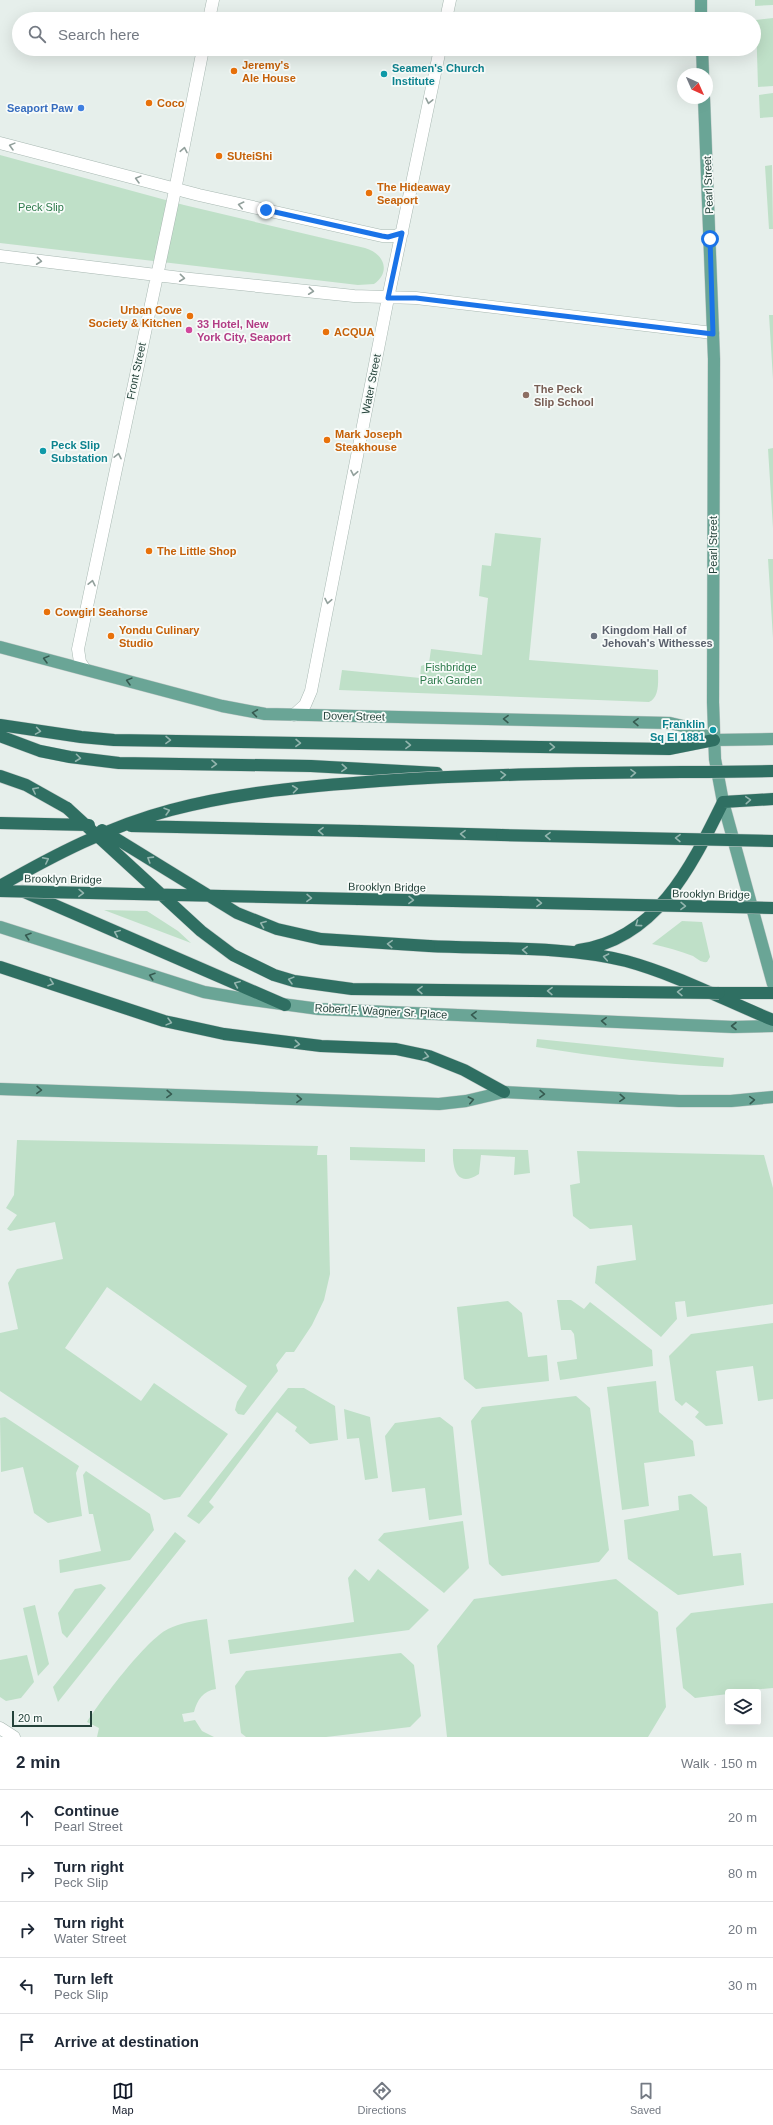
<!DOCTYPE html>
<html lang="en">
<head>
<meta charset="utf-8">
<style>
  :root { --surface:#fff; --page:#f6f6f7; --text:#1f2937; --muted:#747a83; --line:#e0e1e3; --accent:#111827 }
  body { margin:0; font-family:Arial,sans-serif; background:var(--page); color:var(--text) }
  .controls { position:absolute; right:12px; bottom:12px; display:grid; overflow:hidden; border-radius:4px; box-shadow:0 4px 16px #0002 }
  .controls button { width:36px; height:36px; display:grid; place-items:center; padding:0; border:0; border-bottom:1px solid var(--line); background:var(--surface); color:var(--text); font:20px sans-serif }
  .compass { position:absolute; left:677px; top:68px; width:36px; height:36px; border-radius:50%; background:var(--surface); box-shadow:0 4px 16px #0002; rotate:135deg }
  .scale { position:absolute; left:12px; bottom:10px; width:80px; box-sizing:border-box; padding-left:4px; border:2px solid #24423a; border-top:0; font-size:11px; line-height:14px; white-space:nowrap; color:#24423a; -webkit-text-stroke:3px #f7fbf9; paint-order:stroke }
  .stop { position:absolute; width:12px; height:12px; margin:-9px; border:3px solid #1a73e8; border-radius:50%; background:#fff }
  .stop.end { background:#1a73e8; border-color:#fff; box-shadow:0 1px 4px #0008 }
  .list { margin:0; padding:0; list-style:none }
  h2 { display:flex; justify-content:space-between; align-items:center; height:52px; margin:0; padding:0 16px; font-size:17px }
  h2 small { font-size:13px; font-weight:400; color:var(--muted) }
  .list li { display:grid; grid-template-columns:26px 1fr auto; gap:12px; align-items:center; box-sizing:border-box; height:56px; padding:0 16px; border-top:1px solid var(--line) }
  .list b { display:block; font-size:15px; white-space:nowrap }
  .list p { margin:0; font-size:13px; white-space:nowrap; color:var(--muted) }
  .list em { font-size:13px; font-style:normal; color:var(--muted) }
  .icon { flex:none; width:22px; height:22px; fill:none; stroke:currentColor; stroke-width:2; stroke-linecap:round; stroke-linejoin:round }
  .map { position:relative; flex:none; width:773px; height:1737px; overflow:hidden }
  .search { position:absolute; background:var(--surface); box-shadow:0 4px 16px #0002; left:12px; right:12px; top:12px; height:44px; display:flex; align-items:center; gap:10px; box-sizing:border-box; padding:0 14px; border-radius:22px; color:var(--muted); font-size:15px }
  .sheet { height:332px; background:var(--surface) }
  nav { display:flex; justify-content:space-around; align-items:center; box-sizing:border-box; height:56px; border-top:1px solid var(--line); background:var(--surface); font-size:11px; color:var(--muted) }
  nav a { display:grid; justify-items:center; gap:2px }
  nav .on { color:var(--accent) }
  .map>svg:first-child { display:block }
  .green { fill:#bfe0c8 }
  .lines { fill:none; stroke-linecap:round; stroke-linejoin:round }
  .minor-casing { stroke:#a8b8b2; stroke-width:13 }
  .major-casing { stroke:#c2cac8; stroke-width:13 }
  .highway-casing { stroke:#c2cac8; stroke-width:13 }
  .minor { stroke:#fff; stroke-width:12 }
  .major { stroke:#6aa596; stroke-width:12 }
  .highway { stroke:#2f6f62; stroke-width:12 }
  .highway-bridge-casing { stroke:#c2cac8; stroke-width:13; stroke-linecap:butt }
  .highway-bridge { stroke:#2f6f62; stroke-width:12 }
  .oneway { stroke:#92a09c }
  .oneway2 { stroke:#365b51 }
  .oneway3 { stroke:#93b5ae }
  .route { stroke:#1a73e8; stroke-width:5 }
  .food-dot { fill:#e8710a; stroke:#f7fbf9; stroke-width:1.5 }
  .culture-dot { fill:#0f9aa8; stroke:#f7fbf9; stroke-width:1.5 }
  .shop-dot { fill:#3f7fe0; stroke:#f7fbf9; stroke-width:1.5 }
  .hotel-dot { fill:#d1479c; stroke:#f7fbf9; stroke-width:1.5 }
  .education-dot { fill:#8d6e63; stroke:#f7fbf9; stroke-width:1.5 }
  .worship-dot { fill:#6b7280; stroke:#f7fbf9; stroke-width:1.5 }
  .labels { text-anchor:middle; stroke-width:3.5; stroke-linejoin:round; paint-order:stroke }
  .food-label { font-size:11px; font-weight:bold; fill:#c56008; stroke:#f7fbf9; text-anchor:start }
  .culture-label { font-size:11px; font-weight:bold; fill:#0d838f; stroke:#f7fbf9; text-anchor:start }
  .shop-label { font-size:11px; font-weight:bold; fill:#366cbe; stroke:#f7fbf9; text-anchor:end }
  .street-label { font-size:11px; fill:#24423a; stroke:#f7fbf9 }
  .park-label { font-size:11px; fill:#2d7a4b; stroke:#f7fbf9 }
  .hotel-label { font-size:11px; font-weight:bold; fill:#b23c85; stroke:#f7fbf9; text-anchor:start }
  .education-label { font-size:11px; font-weight:bold; fill:#785e54; stroke:#f7fbf9; text-anchor:start }
  .worship-label { font-size:11px; font-weight:bold; fill:#5b616d; stroke:#f7fbf9; text-anchor:start }
</style>
</head>
<body>
<div class="map">
<svg width="773" height="1737" viewBox="0 0 773 1737">
  <rect width="100%" height="100%" fill="#e6efeb"/>
  <path class="green" d="M 755,0 L 773,0 L 773,5 L 755,6 Z
    M 773,18 L 773,86 L 758,87 L 756,20 Z
    M 773,93 L 773,117 L 760,118 L 759,95 Z
    M 0,155 L 184,205 L 365,248 C 383,253 392,271 374,284 L 358,285 L 0,243 Z
    M 772,165 L 773,229 L 769,229 L 765,166 Z
    M 769,315 L 773,315 L 773,379 Z
    M 773,448 L 773,528 L 768,449 Z
    M 495,533 L 541,538 L 529,660 L 658,670 C 658,680 660,697 649,702 L 339,690 L 342,670 L 420,678 L 421,666 L 429,663 L 431,649 L 482,655 L 488,598 L 479,596 L 482,565 L 491,566 Z
    M 768,559 L 773,559 L 773,638 Z
    M 104,910 L 147,911 L 178,931 L 191,943 Z
    M 682,921 L 702,922 L 710,957 L 707,962 C 702,963 697,959 693,956 C 680,951 666,947 652,944 Z
    M 537,1039 L 724,1058 L 723,1067 C 660,1064 598,1057 536,1047 Z
    M 17,1140 L 318,1146 L 317,1155 L 327,1155 L 330,1274 L 324,1300 L 312,1325 L 294,1352 L 286,1352 L 276,1365 L 278,1371 L 244,1415 L 238,1414 L 235,1410 L 237,1402 L 247,1386 L 107,1287 L 65,1348 L 141,1401 L 154,1383 L 228,1434 L 180,1497 L 164,1500 L 0,1391 L 0,1333 L 18,1329 L 8,1283 L 17,1269 L 63,1259 L 55,1222 L 10,1231 L 7,1229 L 17,1215 L 6,1208 L 14,1195 Z
    M 350,1147 L 425,1149 L 425,1162 L 350,1160 Z
    M 453,1149 L 528,1150 L 530,1173 L 514,1175 L 515,1157 L 481,1155 L 479,1174 C 456,1189 452,1167 453,1149 Z
    M 577,1151 L 764,1155 L 773,1188 L 773,1304 L 687,1317 L 685,1301 L 675,1302 L 677,1319 L 661,1337 L 595,1283 L 597,1266 L 636,1260 L 632,1225 L 590,1229 L 573,1216 L 570,1185 L 580,1183 Z
    M 557,1300 L 571,1300 L 584,1309 L 590,1302 L 652,1350 L 653,1366 L 560,1380 L 557,1362 L 577,1359 L 574,1334 L 571,1330 L 561,1330 Z
    M 508,1301 L 522,1313 L 528,1357 L 547,1355 L 549,1381 L 476,1389 L 464,1379 L 457,1307 Z
    M 773,1323 L 773,1399 L 758,1401 L 753,1366 L 716,1371 L 723,1424 L 706,1426 L 695,1417 L 699,1412 L 686,1402 L 682,1406 L 675,1400 L 669,1356 L 691,1334 Z
    M 656,1381 L 659,1412 L 693,1441 L 695,1456 L 644,1463 L 649,1506 L 622,1510 L 607,1387 Z
    M 288,1388 L 304,1388 L 335,1406 L 338,1440 L 310,1444 L 295,1431 L 297,1427 L 277,1412 L 209,1502 L 214,1507 L 199,1524 L 187,1516 Z
    M 576,1396 L 590,1408 L 609,1550 L 599,1562 L 502,1576 L 489,1564 L 471,1421 L 482,1407 Z
    M 344,1409 L 370,1417 L 378,1478 L 365,1480 L 359,1438 L 347,1439 Z
    M 5,1417 L 79,1466 L 76,1473 L 82,1516 L 48,1523 L 34,1513 L 23,1467 L 1,1472 L 0,1418 Z
    M 440,1417 L 453,1427 L 462,1515 L 429,1520 L 425,1488 L 392,1492 L 385,1436 L 395,1423 Z
    M 86,1471 L 150,1514 L 154,1530 L 130,1560 L 60,1573 L 59,1560 L 101,1551 L 93,1514 L 89,1514 L 83,1475 Z
    M 691,1494 L 707,1507 L 713,1556 L 741,1553 L 744,1585 L 678,1595 L 628,1559 L 624,1520 L 679,1510 L 678,1496 Z
    M 463,1521 L 469,1568 L 444,1593 L 378,1540 L 384,1533 Z
    M 175,1532 L 186,1541 L 58,1702 L 53,1687 Z
    M 355,1569 L 369,1581 L 378,1569 L 429,1610 L 409,1630 L 230,1654 L 228,1640 L 354,1622 L 348,1578 Z
    M 616,1579 L 658,1612 L 666,1707 L 648,1737 L 447,1737 L 437,1646 L 474,1599 Z
    M 101,1584 L 106,1588 L 67,1638 L 62,1633 L 58,1613 L 75,1589 Z
    M 773,1603 L 773,1688 L 728,1692 L 728,1694 L 695,1698 L 683,1688 L 676,1628 L 691,1613 Z
    M 35,1605 L 49,1664 L 38,1676 L 23,1608 Z
    M 207,1619 L 216,1689 C 203,1691 197,1700 194,1712 L 182,1714 L 184,1722 L 195,1720 L 202,1731 L 214,1737 L 97,1737 L 99,1728 L 87,1722 C 101,1700 146,1640 168,1629 C 180,1623 193,1621 207,1619 Z
    M 401,1653 L 414,1665 L 421,1716 L 410,1727 L 326,1737 L 246,1737 L 241,1733 L 235,1686 L 246,1671 Z
    M 27,1655 L 34,1682 L 21,1698 L 6,1701 L 0,1697 L 0,1660 Z"/>
  <g class="lines">
    <defs>
      <path id="minor" d="M 209,19 L 213,0
        M 446,19 L 450,0
        M 0,143 L 199,195 L 382,236 L 395,236 L 402,233
        M 0,256 L 181,278 L 354,296 L 416,298 L 713,333
        M 84,668 L 80,662 L 78,649 L 172,205 L 203,49
        M 294,715 L 305,705 L 311,691 L 388,298 L 440,49
        M 0,1728 L 14,1737"/>
      <path id="major" d="M 701,0 L 701,19
        M 702,49 L 703,74
        M 704,98 L 714,359 L 713,702 L 715,759 L 723,802 L 773,984
        M 0,647 L 222,706 L 265,714 L 670,723 L 687,727 L 714,740 L 773,739
        M 0,927 L 204,992 L 245,999 L 319,1009 L 733,1027 L 773,1026
        M 0,1089 L 439,1104 L 466,1101 L 504,1092 L 679,1101 L 731,1101 L 773,1097"/>
      <path id="highway" d="M 0,725 L 81,737 L 114,740 L 669,749 L 714,740
        M 0,736 L 40,751 L 70,757 L 119,763 L 311,766 L 437,773
        M 0,776 L 26,785 L 67,808
        M 360,831 L 502,835
        M 22,891 L 285,1005
        M 358,899 L 500,902
        M 429,946 C 491,949 567,946 626,961 C 677,975 724,1000 773,1020
        M 579,950 C 657,939 692,865 723,802 L 773,799
        M 0,967 L 164,1021 L 224,1034 L 321,1046 L 396,1049 L 429,1056 L 464,1070 L 504,1092
        M 719,993 L 773,993"/>
    </defs>
    <use href="#minor" class="minor-casing"/>
    <use href="#major" class="major-casing"/>
    <use href="#highway" class="highway-casing"/>
    <use href="#minor" class="minor"/>
    <use href="#major" class="major"/>
    <use href="#highway" class="highway"/>
    <defs>
      <path id="highway-bridge" d="M 67,808 L 201,931 L 233,955 L 274,975 L 294,981 L 352,989 L 719,993
        M 0,823 L 89,825
        M 131,826 L 360,831
        M 102,830 L 237,913 L 277,929 L 321,939 L 429,946
        M 502,835 L 773,841
        M 0,886 C 54,855 110,826 171,810 C 238,792 310,786 379,781 C 510,772 642,773 773,771
        M 0,891 L 358,899
        M 500,902 L 773,908"/>
    </defs>
    <use href="#highway-bridge" class="highway-bridge-casing"/>
    <use href="#highway-bridge" class="highway-bridge"/>
  </g>
  <defs><path id="oneway-chevron" d="M-2-3.5L2.5 0L-2 3.5" fill="none" stroke-width="1.6" stroke-linecap="round" stroke-linejoin="round"/></defs>
  <g class="oneway">
    <use href="#oneway-chevron" transform="translate(429 101) rotate(102)"/>
    <use href="#oneway-chevron" transform="translate(12 146) rotate(-165)"/>
    <use href="#oneway-chevron" transform="translate(184 150) rotate(-79)"/>
    <use href="#oneway-chevron" transform="translate(138 179) rotate(-165)"/>
    <use href="#oneway-chevron" transform="translate(241 205) rotate(-167)"/>
    <use href="#oneway-chevron" transform="translate(39 261) rotate(7)"/>
    <use href="#oneway-chevron" transform="translate(182 278) rotate(6)"/>
    <use href="#oneway-chevron" transform="translate(311 291) rotate(6)"/>
    <use href="#oneway-chevron" transform="translate(118 456) rotate(-78)"/>
    <use href="#oneway-chevron" transform="translate(354 473) rotate(101)"/>
    <use href="#oneway-chevron" transform="translate(92 583) rotate(-78)"/>
    <use href="#oneway-chevron" transform="translate(328 601) rotate(101)"/>
  </g>
  <g class="oneway2">
    <use href="#oneway-chevron" transform="translate(46 659) rotate(-165)"/>
    <use href="#oneway-chevron" transform="translate(129 681) rotate(-165)"/>
    <use href="#oneway-chevron" transform="translate(255 713) rotate(-172)"/>
    <use href="#oneway-chevron" transform="translate(506 719) rotate(-179)"/>
    <use href="#oneway-chevron" transform="translate(636 722) rotate(-179)"/>
    <use href="#oneway-chevron" transform="translate(28 936) rotate(-162)"/>
    <use href="#oneway-chevron" transform="translate(152 976) rotate(-162)"/>
    <use href="#oneway-chevron" transform="translate(474 1015) rotate(-178)"/>
    <use href="#oneway-chevron" transform="translate(604 1021) rotate(-177)"/>
    <use href="#oneway-chevron" transform="translate(734 1026) rotate(-180)"/>
    <use href="#oneway-chevron" transform="translate(39 1090) rotate(2)"/>
    <use href="#oneway-chevron" transform="translate(169 1094) rotate(2)"/>
    <use href="#oneway-chevron" transform="translate(542 1094) rotate(2)"/>
    <use href="#oneway-chevron" transform="translate(622 1098) rotate(3)"/>
    <use href="#oneway-chevron" transform="translate(299 1099) rotate(2)"/>
    <use href="#oneway-chevron" transform="translate(471 1100) rotate(-13)"/>
    <use href="#oneway-chevron" transform="translate(752 1100) rotate(-4)"/>
  </g>
  <g class="oneway3">
    <use href="#oneway-chevron" transform="translate(38 731) rotate(9)"/>
    <use href="#oneway-chevron" transform="translate(168 740) rotate(1)"/>
    <use href="#oneway-chevron" transform="translate(298 743) rotate(1)"/>
    <use href="#oneway-chevron" transform="translate(408 745) rotate(1)"/>
    <use href="#oneway-chevron" transform="translate(552 747) rotate(1)"/>
    <use href="#oneway-chevron" transform="translate(78 758) rotate(7)"/>
    <use href="#oneway-chevron" transform="translate(214 764) rotate(1)"/>
    <use href="#oneway-chevron" transform="translate(344 768) rotate(3)"/>
    <use href="#oneway-chevron" transform="translate(633 773) rotate(-1)"/>
    <use href="#oneway-chevron" transform="translate(503 775) rotate(-1)"/>
    <use href="#oneway-chevron" transform="translate(295 789) rotate(-7)"/>
    <use href="#oneway-chevron" transform="translate(35 790) rotate(-153)"/>
    <use href="#oneway-chevron" transform="translate(748 800) rotate(-4)"/>
    <use href="#oneway-chevron" transform="translate(167 811) rotate(-16)"/>
    <use href="#oneway-chevron" transform="translate(321 831) rotate(-179)"/>
    <use href="#oneway-chevron" transform="translate(463 834) rotate(-179)"/>
    <use href="#oneway-chevron" transform="translate(548 836) rotate(-179)"/>
    <use href="#oneway-chevron" transform="translate(678 838) rotate(-179)"/>
    <use href="#oneway-chevron" transform="translate(150 859) rotate(-148)"/>
    <use href="#oneway-chevron" transform="translate(46 860) rotate(-27)"/>
    <use href="#oneway-chevron" transform="translate(81 893) rotate(1)"/>
    <use href="#oneway-chevron" transform="translate(309 898) rotate(1)"/>
    <use href="#oneway-chevron" transform="translate(411 900) rotate(1)"/>
    <use href="#oneway-chevron" transform="translate(539 903) rotate(1)"/>
    <use href="#oneway-chevron" transform="translate(683 906) rotate(1)"/>
    <use href="#oneway-chevron" transform="translate(263 924) rotate(-159)"/>
    <use href="#oneway-chevron" transform="translate(638 924) rotate(144)"/>
    <use href="#oneway-chevron" transform="translate(117 933) rotate(-157)"/>
    <use href="#oneway-chevron" transform="translate(390 944) rotate(-177)"/>
    <use href="#oneway-chevron" transform="translate(525 950) rotate(-177)"/>
    <use href="#oneway-chevron" transform="translate(606 957) rotate(-169)"/>
    <use href="#oneway-chevron" transform="translate(291 980) rotate(-165)"/>
    <use href="#oneway-chevron" transform="translate(51 983) rotate(19)"/>
    <use href="#oneway-chevron" transform="translate(237 984) rotate(-157)"/>
    <use href="#oneway-chevron" transform="translate(420 990) rotate(-179)"/>
    <use href="#oneway-chevron" transform="translate(550 991) rotate(-179)"/>
    <use href="#oneway-chevron" transform="translate(680 992) rotate(-179)"/>
    <use href="#oneway-chevron" transform="translate(169 1022) rotate(15)"/>
    <use href="#oneway-chevron" transform="translate(297 1044) rotate(6)"/>
    <use href="#oneway-chevron" transform="translate(426 1056) rotate(14)"/>
  </g>
  <g class="lines">
    <path class="route" d="M 266,210 L 382,236 L 388,237 L 402,233 L 388,298 L 416,298 L 713,334 L 710,239"/>
  </g>
  <g class="food-dot">
    <circle cx="234" cy="71" r="4"/>
    <circle cx="149" cy="103" r="4"/>
    <circle cx="219" cy="156" r="4"/>
    <circle cx="369" cy="193" r="4"/>
    <circle cx="190" cy="316" r="4"/>
    <circle cx="326" cy="332" r="4"/>
    <circle cx="327" cy="440" r="4"/>
    <circle cx="149" cy="551" r="4"/>
    <circle cx="47" cy="612" r="4"/>
    <circle cx="111" cy="636" r="4"/>
  </g>
  <g class="culture-dot">
    <circle cx="384" cy="74" r="4"/>
    <circle cx="43" cy="451" r="4"/>
    <circle cx="713" cy="730" r="4"/>
  </g>
  <circle class="shop-dot" cx="81" cy="108" r="4"/>
  <circle class="hotel-dot" cx="189" cy="330" r="4"/>
  <circle class="education-dot" cx="526" cy="395" r="4"/>
  <circle class="worship-dot" cx="594" cy="636" r="4"/>
  <g class="labels">
    <g class="food-label">
      <text x="242" y="69">Jeremy's<tspan x="242" dy="13">Ale House</tspan></text>
      <text x="157" y="107">Coco</text>
      <text x="227" y="160">SUteiShi</text>
      <text x="377" y="191">The Hideaway<tspan x="377" dy="13">Seaport</tspan></text>
      <text x="182" y="314" text-anchor="end">Urban Cove<tspan x="182" dy="13">Society &amp; Kitchen</tspan></text>
      <text x="334" y="336">ACQUA</text>
      <text x="335" y="438">Mark Joseph<tspan x="335" dy="13">Steakhouse</tspan></text>
      <text x="157" y="555">The Little Shop</text>
      <text x="55" y="616">Cowgirl Seahorse</text>
      <text x="119" y="634">Yondu Culinary<tspan x="119" dy="13">Studio</tspan></text>
    </g>
    <g class="culture-label">
      <text x="392" y="72">Seamen's Church<tspan x="392" dy="13">Institute</tspan></text>
      <text x="51" y="449">Peck Slip<tspan x="51" dy="13">Substation</tspan></text>
      <text x="705" y="728" text-anchor="end">Franklin<tspan x="705" dy="13">Sq El 1881</tspan></text>
    </g>
    <g class="shop-label">
      <text x="73" y="112">Seaport Paw</text>
    </g>
    <g class="street-label">
      <text transform="translate(708 185) rotate(-92)" y="4">Pearl Street</text>
      <text transform="translate(136 371) rotate(-78)" y="4">Front Street</text>
      <text transform="translate(371 384) rotate(-79)" y="4">Water Street</text>
      <text transform="translate(713 545) rotate(-90)" y="4">Pearl Street</text>
      <text transform="translate(354 716) rotate(1)" y="4">Dover Street</text>
      <text transform="translate(63 879) rotate(1)" y="4">Brooklyn Bridge</text>
      <text transform="translate(387 887) rotate(1)" y="4">Brooklyn Bridge</text>
      <text transform="translate(711 894) rotate(1)" y="4">Brooklyn Bridge</text>
      <text transform="translate(381 1011) rotate(3)" y="4">Robert F. Wagner Sr. Place</text>
    </g>
    <g class="park-label">
      <text x="41" y="211">Peck Slip</text>
      <text x="451" y="671">Fishbridge<tspan x="451" dy="13">Park Garden</tspan></text>
    </g>
    <g class="hotel-label">
      <text x="197" y="328">33 Hotel, New<tspan x="197" dy="13">York City, Seaport</tspan></text>
    </g>
    <g class="education-label">
      <text x="534" y="393">The Peck<tspan x="534" dy="13">Slip School</tspan></text>
    </g>
    <g class="worship-label">
      <text x="602" y="634">Kingdom Hall of<tspan x="602" dy="13">Jehovah's Withesses</tspan></text>
    </g>
  </g>
</svg>
<div class="controls">
<button><svg class="icon" aria-label="layers" viewBox="0 0 24 24"><path d="M12 4l9 5-9 5-9-5zM3 14l9 5 9-5"/></svg></button>
</div>
<svg class="compass" viewBox="-18 -18 36 36"><path d="M0-13l5 13h-10z" fill="#e53935"/><path d="M0 13l5-13h-10z" fill="#747a83"/></svg>
<div class="scale">20 m</div>
<div class="stop" style="left:710px;top:239px"></div>
<div class="stop end" style="left:266px;top:210px"></div>
<div class="search"><svg class="icon" aria-label="search" viewBox="0 0 24 24"><circle cx="10" cy="10" r="6"/><path d="M15 15l6 6"/></svg>Search here</div>
</div>
<section class="sheet">
<h2>2 min<small>Walk · 150 m</small></h2>
<ul class="list">
<li><svg class="icon" aria-label="ahead" viewBox="0 0 24 24"><path d="M12 20V5M6 11l6-6 6 6"/></svg><div><b>Continue</b><p>Pearl Street</p></div><em>20 m</em></li>
<li><svg class="icon" aria-label="right" viewBox="0 0 24 24"><path d="M7 20v-9h11M14 6l5 5-5 5"/></svg><div><b>Turn right</b><p>Peck Slip</p></div><em>80 m</em></li>
<li><svg class="icon" aria-label="right" viewBox="0 0 24 24"><path d="M7 20v-9h11M14 6l5 5-5 5"/></svg><div><b>Turn right</b><p>Water Street</p></div><em>20 m</em></li>
<li><svg class="icon" aria-label="left" viewBox="0 0 24 24"><path d="M17 20v-9H6M10 6l-5 5 5 5"/></svg><div><b>Turn left</b><p>Peck Slip</p></div><em>30 m</em></li>
<li><svg class="icon" aria-label="arrive" viewBox="0 0 24 24"><path d="M6 21V4h12l-3 4 3 4H6"/></svg><div><b>Arrive at destination</b></div></li>
</ul>
</section>
<nav>
<a class="on"><svg class="icon" aria-label="map" viewBox="0 0 24 24"><path d="M3 6l6-2 6 2 6-2v14l-6 2-6-2-6 2zM9 4v14M15 6v14"/></svg>Map</a>
<a><svg class="icon" aria-label="directions" viewBox="0 0 24 24"><path d="M12 3l9 9-9 9-9-9zM9 14v-3h6M13 9l2 2-2 2"/></svg>Directions</a>
<a><svg class="icon" aria-label="saved" viewBox="0 0 24 24"><path d="M7 4h10v16l-5-4-5 4z"/></svg>Saved</a>
</nav>
</body>
</html>
